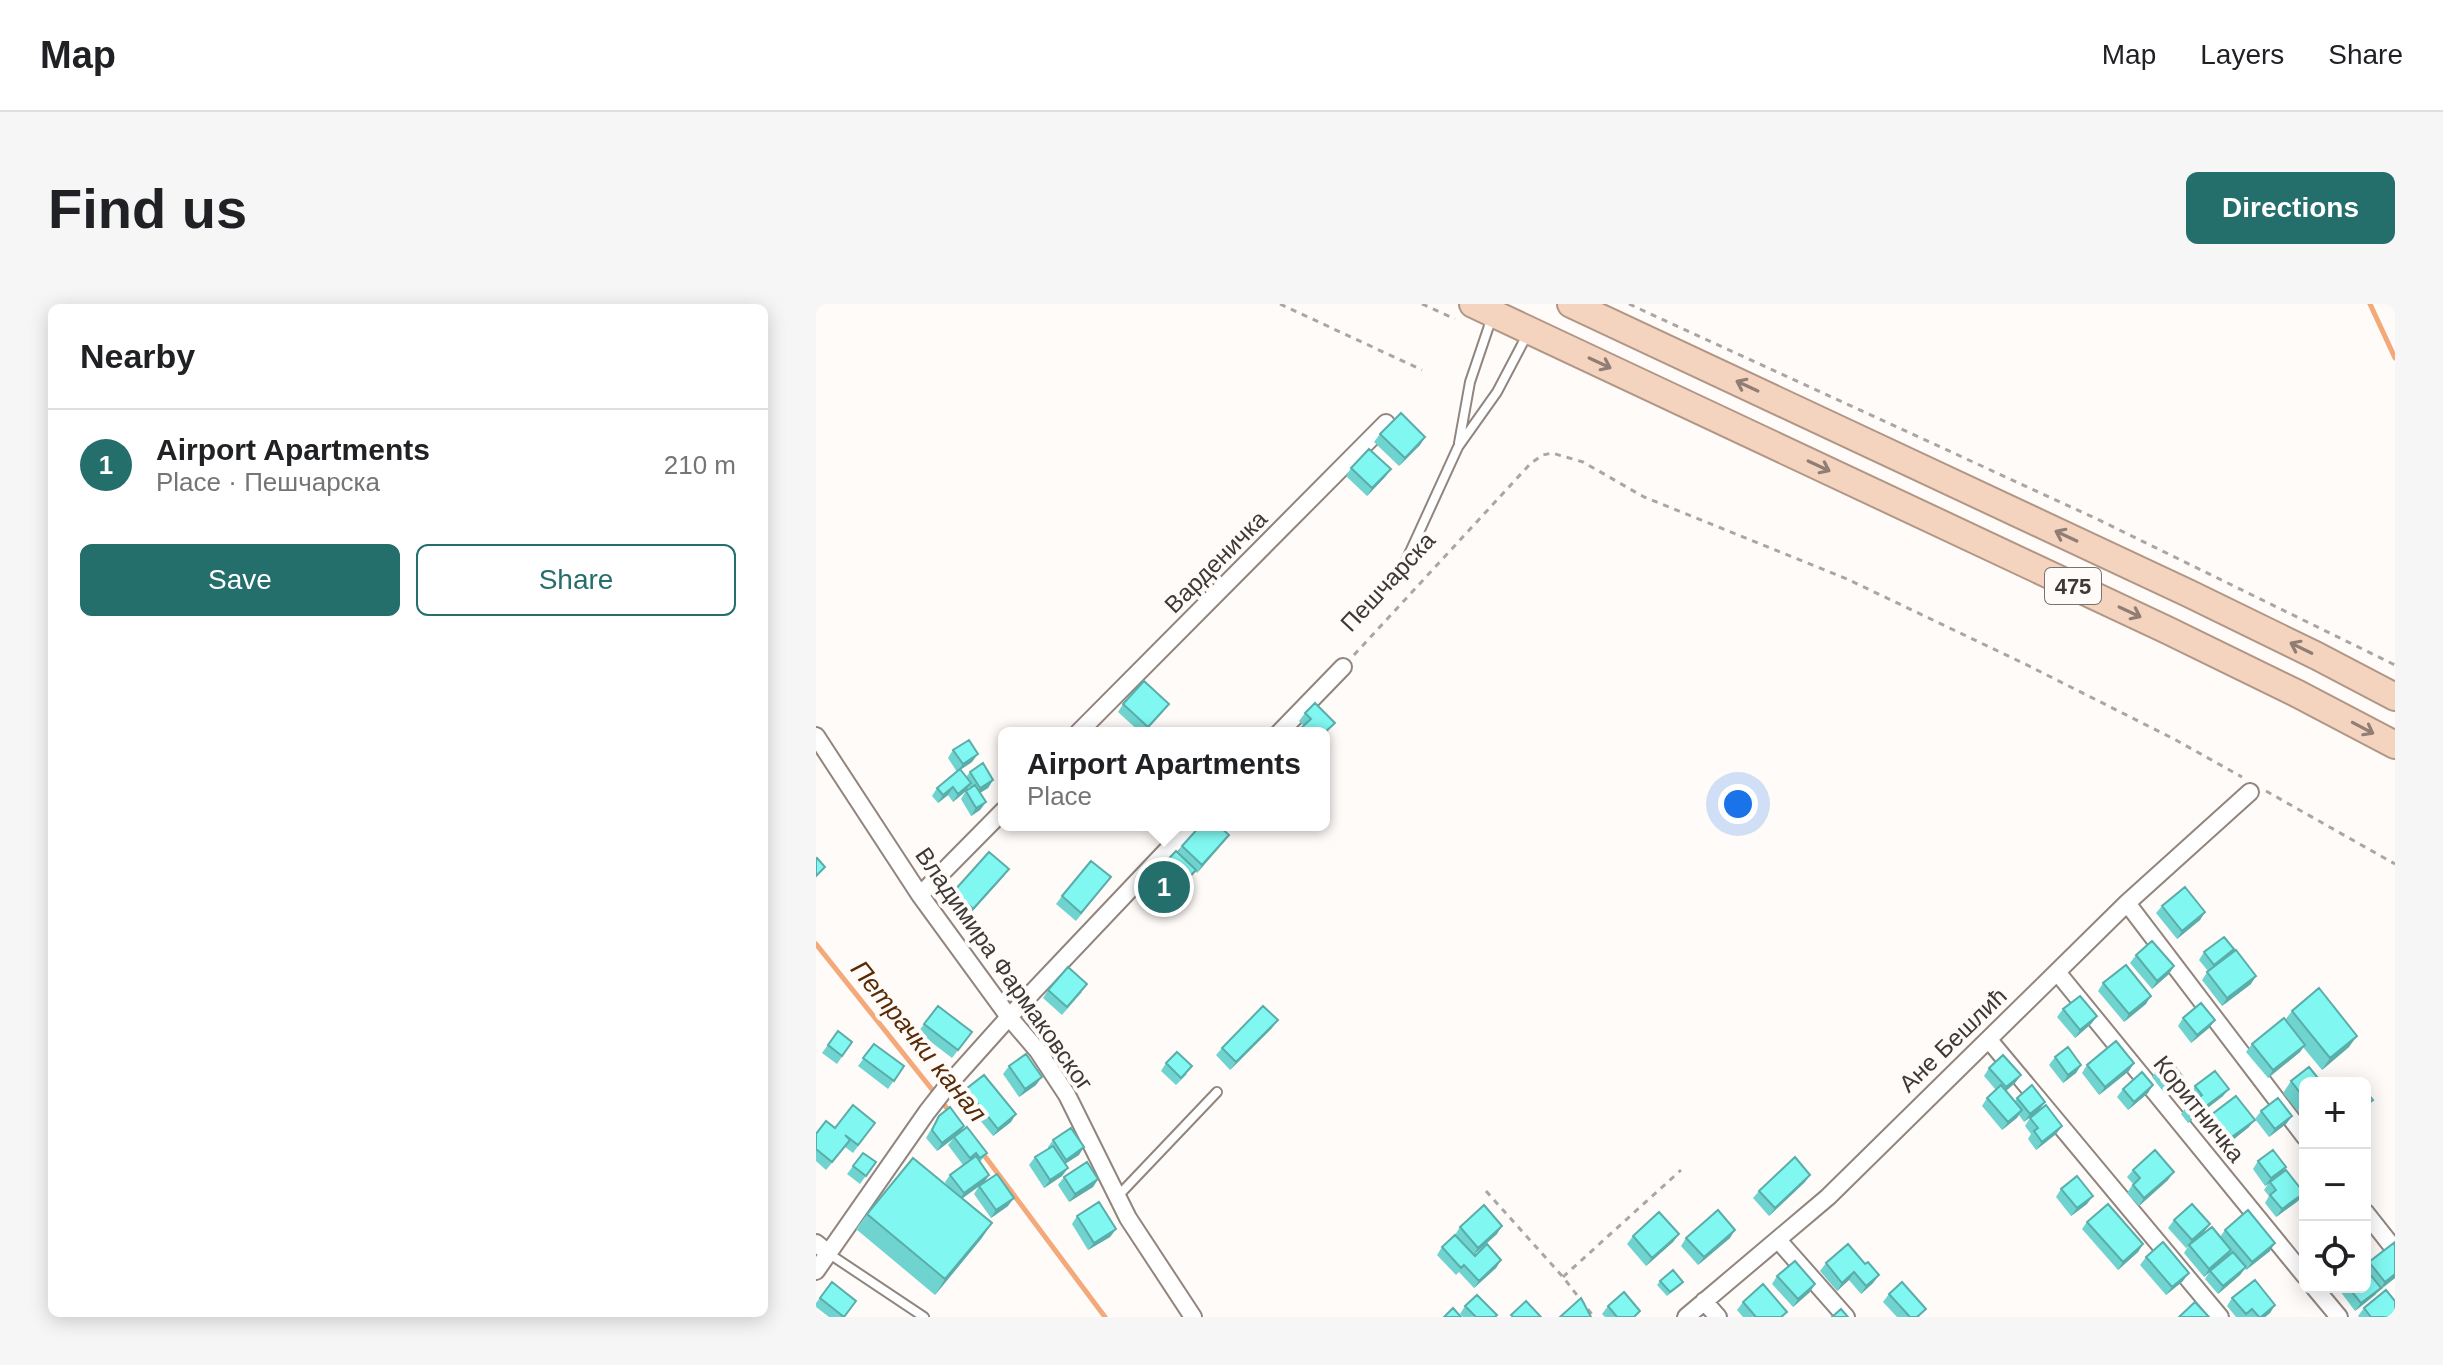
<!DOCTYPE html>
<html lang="en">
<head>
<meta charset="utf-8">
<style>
  :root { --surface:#fff; --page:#f6f6f6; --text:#202124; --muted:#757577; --line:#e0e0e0; --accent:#246e6b }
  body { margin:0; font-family:Arial,sans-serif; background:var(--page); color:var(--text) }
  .controls { position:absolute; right:24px; bottom:24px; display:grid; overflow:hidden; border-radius:12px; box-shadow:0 4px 20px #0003 }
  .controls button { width:72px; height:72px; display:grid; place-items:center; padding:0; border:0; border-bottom:2px solid var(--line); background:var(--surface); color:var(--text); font:40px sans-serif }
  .you { position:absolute; left:922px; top:500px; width:28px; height:28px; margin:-20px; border:6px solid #fff; border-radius:50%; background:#1a73e8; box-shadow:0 0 0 12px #1a73e833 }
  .badge { display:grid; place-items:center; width:52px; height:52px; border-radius:50%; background:var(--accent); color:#fff; font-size:26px; font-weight:700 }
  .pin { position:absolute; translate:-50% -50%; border:4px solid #fff; box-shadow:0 2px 8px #0006 }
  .popup { position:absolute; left:182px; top:423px; width:332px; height:104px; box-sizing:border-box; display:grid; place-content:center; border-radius:12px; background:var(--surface); filter:drop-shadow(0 2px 6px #0005); font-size:26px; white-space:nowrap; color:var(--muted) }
  .popup b { font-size:30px; color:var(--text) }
  .popup::after { content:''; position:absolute; left:50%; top:100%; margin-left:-16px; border:16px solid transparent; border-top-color:var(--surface) }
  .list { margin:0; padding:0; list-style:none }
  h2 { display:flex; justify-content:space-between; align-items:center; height:104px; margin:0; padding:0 32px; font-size:34px }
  h2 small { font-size:26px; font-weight:400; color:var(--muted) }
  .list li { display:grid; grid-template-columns:52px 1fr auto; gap:24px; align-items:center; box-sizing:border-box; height:112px; padding:0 32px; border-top:2px solid var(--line) }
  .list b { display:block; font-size:30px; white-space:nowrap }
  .list p { margin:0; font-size:26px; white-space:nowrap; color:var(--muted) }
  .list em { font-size:26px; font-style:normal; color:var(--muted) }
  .actions { display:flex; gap:16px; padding:24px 32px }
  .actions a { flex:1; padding:18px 0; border:2px solid var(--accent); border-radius:12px; text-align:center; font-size:28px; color:var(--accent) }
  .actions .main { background:var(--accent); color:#fff }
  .icon { flex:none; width:44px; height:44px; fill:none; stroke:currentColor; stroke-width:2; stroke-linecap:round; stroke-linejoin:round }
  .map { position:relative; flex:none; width:1579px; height:1013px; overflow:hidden; border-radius:12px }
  header { display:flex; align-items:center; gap:48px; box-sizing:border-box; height:112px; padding:0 40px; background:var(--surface); border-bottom:2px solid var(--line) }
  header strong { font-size:38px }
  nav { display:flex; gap:44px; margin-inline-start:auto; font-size:28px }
  .intro { display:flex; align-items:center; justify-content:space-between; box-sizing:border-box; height:192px; padding:0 48px }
  h1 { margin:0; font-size:56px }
  .button { padding:20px 36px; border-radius:12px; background:var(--accent); color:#fff; font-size:28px; font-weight:700 }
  main { display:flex; gap:48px; padding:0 48px }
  aside { flex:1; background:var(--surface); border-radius:12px; box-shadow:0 4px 20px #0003 }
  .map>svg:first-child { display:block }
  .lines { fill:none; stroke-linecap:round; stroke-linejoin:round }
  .stream { stroke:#f3a97a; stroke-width:5 }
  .service-casing { stroke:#91857e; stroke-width:12 }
  .minor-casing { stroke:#91857e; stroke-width:20 }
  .trunk-casing { stroke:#b29685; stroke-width:30 }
  .path { stroke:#aaa6a4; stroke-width:3; stroke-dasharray:6 6; stroke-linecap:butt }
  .service { stroke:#fff; stroke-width:8 }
  .minor { stroke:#fff; stroke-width:16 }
  .trunk { stroke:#f4d3bf; stroke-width:26 }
  .wall { fill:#6fd4cf }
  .shaded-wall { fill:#5aada9 }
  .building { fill:#81f7f1; stroke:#5aada9; stroke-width:2 }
  .oneway { stroke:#907e74 }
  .labels { text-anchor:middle; stroke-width:8; stroke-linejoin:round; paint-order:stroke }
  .shield { fill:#fefbf9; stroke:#787370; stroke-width:2 }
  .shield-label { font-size:22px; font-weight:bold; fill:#3e3936 }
  .street-label { font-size:24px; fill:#3e3936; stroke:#fefbf9 }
  .water-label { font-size:26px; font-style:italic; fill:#592b05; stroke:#fefbf9 }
</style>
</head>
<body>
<header>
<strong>Map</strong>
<nav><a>Map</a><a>Layers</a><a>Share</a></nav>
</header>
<div class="intro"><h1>Find us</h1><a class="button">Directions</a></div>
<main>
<aside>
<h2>Nearby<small></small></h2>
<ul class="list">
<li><span class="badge">1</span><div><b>Airport Apartments</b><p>Place · Пешчарска</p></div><em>210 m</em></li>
</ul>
<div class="actions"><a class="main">Save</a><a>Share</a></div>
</aside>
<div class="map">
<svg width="1579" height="1013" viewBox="0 0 1579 1013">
  <rect width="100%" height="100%" fill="#fefbf9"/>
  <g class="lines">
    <path class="stream" d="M 1554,0 L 1579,54
      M 0,640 L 134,808
      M 165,847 L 289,1013"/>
    <defs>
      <path id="service" d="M 643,139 L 654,78 L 676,13
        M 583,272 L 642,143 L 681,88 L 712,29
        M 302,892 L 401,788
        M 12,949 L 108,1013"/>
      <path id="minor" d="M 262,429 L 570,119
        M 463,429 L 527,363
        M 0,432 L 104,591 L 193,713 L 222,747 L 251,791 L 312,914 L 377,1013
        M 104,591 L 188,506
        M 1311,599 L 1489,833
        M 1241,668 L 1489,972
        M 1173,736 L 1404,1013
        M 1549,908 L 1579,946
        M 962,936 L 1030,1013
        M 0,939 L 12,949
        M 0,967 L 111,808 L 133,780 L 193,713 L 375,521
        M 1498,983 L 1523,1013
        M 888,997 L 902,1013
        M 870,1013 L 1012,893 L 1311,599 L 1434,488"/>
      <path id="trunk" d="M 657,0 L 1351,326 L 1482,390 L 1579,441
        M 755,0 L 1372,289 L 1501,352 L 1579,393"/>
    </defs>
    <use href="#service" class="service-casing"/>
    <use href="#minor" class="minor-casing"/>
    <use href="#trunk" class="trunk-casing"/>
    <path class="path" d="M 464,0 L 606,66
      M 606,0 L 639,15
      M 813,0 L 1279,214 L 1579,361
      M 538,351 L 715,159 L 727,151 L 736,149 L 767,158 L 828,193 L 1031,275 L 1209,360 L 1358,435 L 1426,473
      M 1450,487 L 1579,560
      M 670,887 L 747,973 L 778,1013
      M 747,973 L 865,866"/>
    <use href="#service" class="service"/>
    <use href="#minor" class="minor"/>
    <use href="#trunk" class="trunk"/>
  </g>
  <path class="wall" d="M 564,130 L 609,133 L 604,141 L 583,162 L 558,138 Z
    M 535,164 L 575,165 L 569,173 L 551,192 L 530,172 Z
    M 307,400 L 347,408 L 328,429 L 325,429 L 302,408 Z
    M 489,409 L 513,427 L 508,429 L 482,429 L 488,422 L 483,417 Z
    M 137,446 L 156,458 L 144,466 L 150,473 L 154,468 L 177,476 L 172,484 L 164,489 L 170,498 L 164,506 L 155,512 L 145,495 L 150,487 L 154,485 L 153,483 L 150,487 L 137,498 L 132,491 L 122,499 L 116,492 L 121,484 L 141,468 L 132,454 Z
    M 407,539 L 381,569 L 379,567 L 341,610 L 321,591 L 326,583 L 361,549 L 366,542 Z
    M 193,565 L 187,573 L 151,613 L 132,595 L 138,587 Z
    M 295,573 L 260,617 L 240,600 L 246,592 Z
    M 1346,602 L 1389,608 L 1384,616 L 1361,635 L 1340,609 Z
    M 1418,645 L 1414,650 L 1435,680 L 1406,702 L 1386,676 L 1392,667 L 1383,656 L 1388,648 Z
    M 1320,651 L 1358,662 L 1353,670 L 1336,685 L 1314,659 Z
    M 1287,679 L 1330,700 L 1308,718 L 1282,687 Z
    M 232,686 L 266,688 L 246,711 L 227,694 Z
    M 122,702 L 156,728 L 136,754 L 102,728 Z
    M 1247,705 L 1281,712 L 1275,720 L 1259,734 L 1241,713 Z
    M 1476,707 L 1533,743 L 1506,766 L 1487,743 L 1484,748 L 1452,774 L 1430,748 L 1436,740 L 1469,716 Z
    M 1367,714 L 1399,716 L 1393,724 L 1375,739 L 1362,722 Z
    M 456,724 L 414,766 L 400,751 L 406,744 Z
    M 22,727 L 36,738 L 21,760 L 6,749 Z
    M 58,740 L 88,762 L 72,785 L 42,762 Z
    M 1239,753 L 1265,761 L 1260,769 L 1247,779 L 1233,761 Z
    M 350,759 L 371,770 L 360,781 L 345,767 Z
    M 1271,761 L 1313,767 L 1283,791 L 1266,769 Z
    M 193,762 L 220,781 L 203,793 L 187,770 Z
    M 1173,764 L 1205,771 L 1199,779 L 1190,787 L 1199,797 L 1201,794 L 1229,798 L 1223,806 L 1208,818 L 1203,811 L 1186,826 L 1166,802 L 1171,794 L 1180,786 L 1168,772 Z
    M 1342,765 L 1361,780 L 1349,790 L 1336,773 Z
    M 1475,777 L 1489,779 L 1489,816 L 1467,789 Z
    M 1379,782 L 1407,792 L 1372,819 L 1365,810 L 1371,802 L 1378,796 L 1374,790 Z
    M 150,785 L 195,818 L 177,832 L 145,793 Z
    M 1307,785 L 1332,789 L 1312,806 L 1301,793 Z
    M 1445,807 L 1476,812 L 1470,820 L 1453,833 L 1439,815 Z
    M 1395,811 L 1433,823 L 1408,843 L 1390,819 Z
    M 123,812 L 171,849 L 164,858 L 168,879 L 192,902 L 175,914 L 158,890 L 163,882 L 146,895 L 176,919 L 165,935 L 119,991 L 40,925 L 51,910 L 132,883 L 129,878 L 134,871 L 147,861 L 132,841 L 137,835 L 121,847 L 110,834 Z
    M 1214,814 L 1246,822 L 1240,830 L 1220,846 L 1212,835 L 1215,830 L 1209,822 Z
    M 59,819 L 37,849 L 29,843 L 10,866 L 0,857 L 0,830 L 19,824 Z
    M 237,836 L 263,851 L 249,860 L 252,864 L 246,872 L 228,884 L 213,861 L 219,853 L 232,845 L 232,843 Z
    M 47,849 L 60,858 L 44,880 L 31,870 Z
    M 1442,857 L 1467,868 L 1488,889 L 1482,897 L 1460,913 L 1449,899 L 1453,892 L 1448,886 L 1452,880 L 1449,882 L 1437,865 Z
    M 1317,866 L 1352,876 L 1323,902 L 1311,889 L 1317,880 L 1311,873 Z
    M 248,873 L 282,875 L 277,883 L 253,898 L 242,881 Z
    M 989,878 L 953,912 L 937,894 L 943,887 Z
    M 1245,885 L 1271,900 L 1255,912 L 1240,893 Z
    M 261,912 L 300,925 L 294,933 L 272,946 L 256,920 Z
    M 1358,916 L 1394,920 L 1388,928 L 1370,944 L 1352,924 Z
    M 1271,918 L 1327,940 L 1322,948 L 1302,966 L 1266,925 Z
    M 644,923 L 681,930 L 658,951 L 685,956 L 680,964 L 658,984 L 643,968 L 640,971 L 621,951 L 626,943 L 639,931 Z
    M 1409,926 L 1454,947 L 1430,966 L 1429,964 L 1424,971 L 1402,990 L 1389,975 L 1394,967 L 1388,973 L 1368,949 L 1373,941 L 1404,933 Z
    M 863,930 L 857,938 L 830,962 L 811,940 L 817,932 Z
    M 870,934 L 914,934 L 882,961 L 865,942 Z
    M 1330,953 L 1367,977 L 1350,991 L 1324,961 Z
    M 1553,958 L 1579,974 L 1539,1007 L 1521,983 L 1549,983 L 1549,964 Z
    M 1010,959 L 1049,960 L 1063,971 L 1057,979 L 1045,990 L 1033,976 L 1021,987 L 1004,967 Z
    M 961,972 L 999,980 L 994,988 L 977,1003 L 956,980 Z
    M 844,977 L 867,978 L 864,982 L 851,992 L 841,981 Z
    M 16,978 L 28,1013 L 13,1013 L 0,1003 L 0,999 Z
    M 1073,990 L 1104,1013 L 1081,1013 L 1067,998 Z
    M 1416,994 L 1459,1001 L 1454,1009 L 1449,1013 L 1420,1013 L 1411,1002 Z
    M 927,998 L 971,1008 L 967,1013 L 927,1013 L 921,1006 Z
    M 649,1002 L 679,1013 L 647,1013 L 644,1010 Z
    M 792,1002 L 820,1013 L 789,1013 L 786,1010 Z
    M 1548,1004 L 1579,1013 L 1543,1013 L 1542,1012 Z"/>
  <path class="shaded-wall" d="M 609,133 L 604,141 L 583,162 L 589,154 Z
    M 575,165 L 569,173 L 551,192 L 556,184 Z
    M 162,450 L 156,458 L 141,468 L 147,460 Z
    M 177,476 L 172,484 L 159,492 L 164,484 Z
    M 155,479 L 150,487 L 137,498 L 142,490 Z
    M 137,483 L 132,491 L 122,499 L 127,491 Z
    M 170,498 L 164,506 L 155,512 L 160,504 Z
    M 413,531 L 407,539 L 381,569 L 386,561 Z
    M 193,565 L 187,573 L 151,613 L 157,605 Z
    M 380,566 L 374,574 L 341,610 L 347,602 Z
    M 1389,608 L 1384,616 L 1361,635 L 1366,627 Z
    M 1358,662 L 1353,670 L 1336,685 L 1341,677 Z
    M 1440,672 L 1435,680 L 1406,702 L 1411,694 Z
    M 1335,692 L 1330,700 L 1308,718 L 1313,710 Z
    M 1281,712 L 1275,720 L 1259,734 L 1264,726 Z
    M 462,716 L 456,724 L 414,766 L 420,758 Z
    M 1399,716 L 1393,724 L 1375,739 L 1381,731 Z
    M 1541,732 L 1533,743 L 1506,766 L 1514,754 Z
    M 1489,741 L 1484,748 L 1452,774 L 1457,766 Z
    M 1318,759 L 1313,767 L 1283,791 L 1289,783 Z
    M 1265,761 L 1260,769 L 1247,779 L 1252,771 Z
    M 1205,771 L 1199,779 L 1185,791 L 1190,783 Z
    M 226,773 L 220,781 L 203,793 L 209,785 Z
    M 1367,773 L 1361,780 L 1349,790 L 1355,782 Z
    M 1337,781 L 1332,789 L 1312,806 L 1318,798 Z
    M 1413,785 L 1407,792 L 1372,819 L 1378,811 Z
    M 1229,798 L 1223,806 L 1208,818 L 1214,810 Z
    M 1206,806 L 1201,814 L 1186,826 L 1192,818 Z
    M 200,810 L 195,818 L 177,832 L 182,825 Z
    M 1476,812 L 1470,820 L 1453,833 L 1459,825 Z
    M 1439,816 L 1433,823 L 1408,843 L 1413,835 Z
    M 148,822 L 143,830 L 121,847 L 126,839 Z
    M 1246,822 L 1240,830 L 1220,846 L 1226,838 Z
    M 268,843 L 263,851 L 244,863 L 250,856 Z
    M 1470,863 L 1465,871 L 1449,882 L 1455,874 Z
    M 252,864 L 246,872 L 228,884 L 234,876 Z
    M 1358,868 L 1352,876 L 1323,902 L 1328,894 Z
    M 173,871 L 168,879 L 142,897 L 148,889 Z
    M 994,871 L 989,878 L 953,912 L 959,904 Z
    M 282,875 L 277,883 L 253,898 L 259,890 Z
    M 1488,889 L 1482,897 L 1460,913 L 1466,905 Z
    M 1277,892 L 1271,900 L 1255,912 L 1261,904 Z
    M 198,894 L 192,902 L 175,914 L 180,906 Z
    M 176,919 L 165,935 L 119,991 L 129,975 Z
    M 1394,920 L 1388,928 L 1370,944 L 1376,936 Z
    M 686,922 L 681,930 L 657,951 L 662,944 Z
    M 300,925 L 294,933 L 272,946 L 278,939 Z
    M 919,926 L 914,934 L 882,961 L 888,953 Z
    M 863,930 L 857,938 L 830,962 L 836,954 Z
    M 1459,939 L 1454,947 L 1430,966 L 1436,958 Z
    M 1327,940 L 1322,948 L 1302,966 L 1307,958 Z
    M 1415,946 L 1410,954 L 1388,973 L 1393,965 Z
    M 685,956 L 680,964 L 658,984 L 663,977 Z
    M 1430,963 L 1424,971 L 1402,990 L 1407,982 Z
    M 1038,968 L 1033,976 L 1021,987 L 1026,979 Z
    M 1373,969 L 1367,977 L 1350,991 L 1356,983 Z
    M 1579,970 L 1579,974 L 1563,986 L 1569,978 Z
    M 1063,971 L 1057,979 L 1045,990 L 1050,982 Z
    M 999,980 L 994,988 L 977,1003 L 982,995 Z
    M 1565,984 L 1559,991 L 1539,1007 L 1545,999 Z
    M 1459,1001 L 1454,1009 L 1449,1013 L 1445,1013 Z"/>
  <path class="building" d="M 585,109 L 609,133 L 589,154 L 564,130 Z
    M 553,145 L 575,165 L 556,184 L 535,164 Z
    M 328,377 L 353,400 L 332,423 L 307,400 Z
    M 499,399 L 519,419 L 508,429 L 488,429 L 484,425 L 495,415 L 489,409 Z
    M 153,436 L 162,450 L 147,460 L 137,446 Z
    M 167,459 L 177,476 L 164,484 L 154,468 Z
    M 144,465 L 155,479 L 142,490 L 137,483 L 127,491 L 121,484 Z
    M 159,481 L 170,498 L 160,504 L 150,487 Z
    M 385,521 L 402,521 L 413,531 L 386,561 L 366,542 Z
    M 360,547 L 380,566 L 347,602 L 326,583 Z
    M 173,548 L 193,565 L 157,605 L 138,587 Z
    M 1,554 L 9,563 L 0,572 L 0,555 Z
    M 275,557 L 295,573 L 265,609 L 246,592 Z
    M 1369,583 L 1389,608 L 1366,627 L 1346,602 Z
    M 1408,633 L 1418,645 L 1398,661 L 1388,648 Z
    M 1336,637 L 1358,662 L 1341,677 L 1320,651 Z
    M 1420,646 L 1440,672 L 1411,694 L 1391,668 Z
    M 1310,661 L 1335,692 L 1313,710 L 1287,679 Z
    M 252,663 L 271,680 L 251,703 L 232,686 Z
    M 1503,684 L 1541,732 L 1514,754 L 1476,707 Z
    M 1264,692 L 1281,712 L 1264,726 L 1247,705 Z
    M 1385,699 L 1399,716 L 1381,731 L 1367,714 Z
    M 122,702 L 156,728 L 142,746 L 108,720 Z
    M 447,702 L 462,716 L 420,758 L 406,744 Z
    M 1468,714 L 1489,741 L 1457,766 L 1436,740 Z
    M 22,727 L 36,738 L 26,752 L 12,741 Z
    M 1300,737 L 1318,759 L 1289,783 L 1271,761 Z
    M 58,740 L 88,762 L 78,777 L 47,754 Z
    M 1252,743 L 1265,761 L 1252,771 L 1239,753 Z
    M 361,748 L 376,762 L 365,774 L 350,759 Z
    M 210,750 L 226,773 L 209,785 L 193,762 Z
    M 1187,751 L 1205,771 L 1190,783 L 1173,764 Z
    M 1354,756 L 1367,773 L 1355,782 L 1342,765 Z
    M 1493,763 L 1506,779 L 1489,779 L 1489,795 L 1475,777 Z
    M 1399,767 L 1413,785 L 1378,811 L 1371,802 L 1386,791 L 1379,782 Z
    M 1326,768 L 1337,781 L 1318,798 L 1307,785 Z
    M 168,771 L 200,810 L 182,825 L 150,785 Z
    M 1185,781 L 1206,806 L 1192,818 L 1171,794 Z
    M 1216,781 L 1229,798 L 1214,810 L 1201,794 Z
    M 1549,786 L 1557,796 L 1549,802 Z
    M 1420,792 L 1439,816 L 1413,835 L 1395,811 Z
    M 1462,794 L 1476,812 L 1459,825 L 1445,807 Z
    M 37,801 L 59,819 L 42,841 L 29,831 L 34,836 L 16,858 L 0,845 L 0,830 L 10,817 L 19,824 Z
    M 1230,801 L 1246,822 L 1226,838 L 1218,827 L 1222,824 L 1214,814 Z
    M 134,803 L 148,822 L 126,839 L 116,826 L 123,812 Z
    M 151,823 L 171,849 L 164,854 L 160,849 L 154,854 L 138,833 Z
    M 255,824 L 268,843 L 250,856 L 237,836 Z
    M 237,842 L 252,864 L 234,876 L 219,853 Z
    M 1339,846 L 1358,868 L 1328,894 L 1317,881 L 1324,874 L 1317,866 Z
    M 1457,846 L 1470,863 L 1455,874 L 1442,857 Z
    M 47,849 L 60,858 L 50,872 L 37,862 Z
    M 160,852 L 173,871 L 148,889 L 134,871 Z
    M 979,853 L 994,871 L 959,904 L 943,887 Z
    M 97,854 L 176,919 L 129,975 L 51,910 Z
    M 271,858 L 282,875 L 259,890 L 248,873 Z
    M 1470,866 L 1488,889 L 1466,905 L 1454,891 L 1460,886 L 1454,878 Z
    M 181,870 L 198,894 L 180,906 L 163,882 Z
    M 1261,872 L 1277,892 L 1261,904 L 1245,885 Z
    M 283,898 L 300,925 L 278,939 L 261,912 Z
    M 1292,900 L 1327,940 L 1307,958 L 1271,918 Z
    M 1376,900 L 1394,920 L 1376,936 L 1358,916 Z
    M 668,901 L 686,922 L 662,944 L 644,923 Z
    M 902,906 L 919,926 L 888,953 L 870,934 Z
    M 1432,906 L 1459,939 L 1436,958 L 1409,926 Z
    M 843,908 L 863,930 L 836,954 L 817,932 Z
    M 1396,923 L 1415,946 L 1393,965 L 1373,941 Z
    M 639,931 L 659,952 L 671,940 L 685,956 L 663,977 L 648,961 L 645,964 L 626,943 Z
    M 1347,938 L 1373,969 L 1356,983 L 1330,953 Z
    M 1579,938 L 1579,970 L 1569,978 L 1553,958 Z
    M 1032,940 L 1049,960 L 1052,958 L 1063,971 L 1050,982 L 1038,968 L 1026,979 L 1010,959 Z
    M 1417,948 L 1430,963 L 1407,982 L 1394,967 Z
    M 979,957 L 999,980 L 982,995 L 961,972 Z
    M 1549,964 L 1565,984 L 1545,999 L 1532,983 L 1549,983 Z
    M 857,966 L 867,978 L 854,988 L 844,977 Z
    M 1439,976 L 1459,1001 L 1445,1013 L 1443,1013 L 1436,1005 L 1430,1010 L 1416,994 Z
    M 16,978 L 40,997 L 28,1013 L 4,994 Z
    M 1086,978 L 1110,1005 L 1101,1013 L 1094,1013 L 1073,990 Z
    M 947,980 L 971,1008 L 965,1013 L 940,1013 L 927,998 Z
    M 1570,986 L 1579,997 L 1579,1013 L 1555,1013 L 1548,1004 Z
    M 808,988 L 824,1007 L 818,1013 L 801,1013 L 792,1002 Z
    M 661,991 L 681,1011 L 679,1013 L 660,1013 L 649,1002 Z
    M 765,994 L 775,1013 L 744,1013 Z
    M 710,997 L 725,1013 L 697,1013 L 695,1011 Z
    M 1379,998 L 1393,1013 L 1363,1013 Z
    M 637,1004 L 645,1013 L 628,1013 Z
    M 1025,1005 L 1032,1013 L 1016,1013 Z"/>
  <defs><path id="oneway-shaft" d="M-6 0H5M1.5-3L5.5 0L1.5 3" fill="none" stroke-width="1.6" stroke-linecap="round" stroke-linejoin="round" transform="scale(2)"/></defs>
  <g class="oneway">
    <use href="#oneway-shaft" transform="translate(784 59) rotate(25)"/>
    <use href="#oneway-shaft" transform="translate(931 82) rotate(-155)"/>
    <use href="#oneway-shaft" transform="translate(1003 162) rotate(25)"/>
    <use href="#oneway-shaft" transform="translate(1250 232) rotate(-155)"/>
    <use href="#oneway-shaft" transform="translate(1314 308) rotate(25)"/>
    <use href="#oneway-shaft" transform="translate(1485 344) rotate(-154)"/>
    <use href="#oneway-shaft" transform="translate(1547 424) rotate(28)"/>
  </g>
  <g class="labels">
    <rect class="shield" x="1229" y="264" width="56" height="36" rx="6"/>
    <g class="shield-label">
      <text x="1257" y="290">475</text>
    </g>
    <g class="street-label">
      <text transform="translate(400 258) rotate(-45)" y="8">Варденичка</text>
      <text transform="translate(572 278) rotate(-47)" y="8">Пешчарска</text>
      <text transform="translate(188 665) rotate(55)" y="8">Владимира Фармаковског</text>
      <text transform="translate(1137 736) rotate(-44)" y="8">Ане Бешлић</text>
      <text transform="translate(1383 805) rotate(51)" y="8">Коритничка</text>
    </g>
    <g class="water-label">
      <text transform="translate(103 737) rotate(51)" y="9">Петрачки канал</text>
    </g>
  </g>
</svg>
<div class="controls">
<button>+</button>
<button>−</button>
<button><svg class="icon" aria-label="locate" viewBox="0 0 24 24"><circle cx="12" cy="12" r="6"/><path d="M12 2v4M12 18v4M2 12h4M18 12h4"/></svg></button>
</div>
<div class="you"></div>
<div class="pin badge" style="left:348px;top:583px">1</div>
<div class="popup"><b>Airport Apartments</b>Place</div>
</div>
</main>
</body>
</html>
